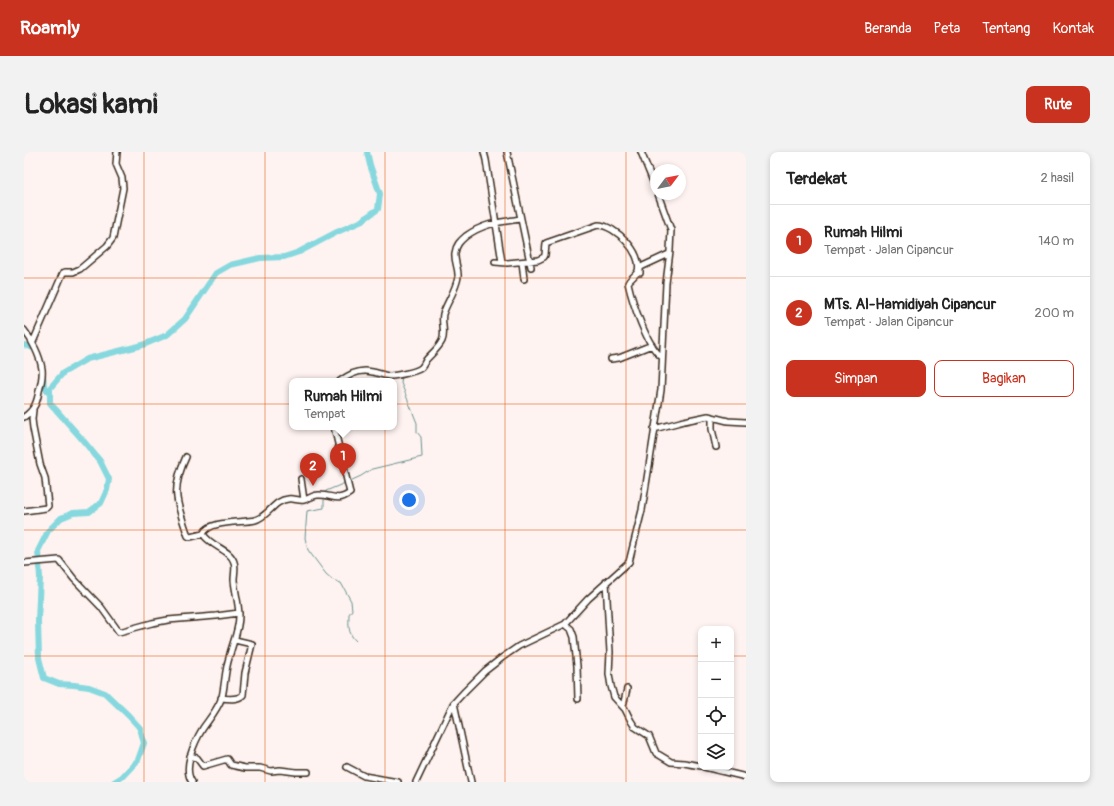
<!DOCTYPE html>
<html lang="id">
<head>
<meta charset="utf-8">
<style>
  :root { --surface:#fff; --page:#f2f2f2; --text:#222; --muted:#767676; --line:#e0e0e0; --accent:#c8321e }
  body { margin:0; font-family:Pangolin,sans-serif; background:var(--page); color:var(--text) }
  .controls { position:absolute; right:12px; bottom:12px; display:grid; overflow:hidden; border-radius:8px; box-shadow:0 2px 6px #0003 }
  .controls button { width:36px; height:36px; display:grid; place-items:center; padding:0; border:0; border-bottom:1px solid var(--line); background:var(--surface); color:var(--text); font:20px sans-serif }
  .compass { position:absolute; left:626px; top:12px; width:36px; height:36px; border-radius:50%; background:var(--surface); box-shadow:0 2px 6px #0003; rotate:58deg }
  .you { position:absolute; left:385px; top:348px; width:14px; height:14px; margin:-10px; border:3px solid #fff; border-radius:50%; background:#1a73e8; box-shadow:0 0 0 6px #1a73e833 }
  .badge { display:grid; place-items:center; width:26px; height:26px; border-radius:50%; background:var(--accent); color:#fff; font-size:13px; font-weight:700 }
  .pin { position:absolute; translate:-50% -33px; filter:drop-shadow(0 1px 2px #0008) }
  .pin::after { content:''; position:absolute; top:21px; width:14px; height:12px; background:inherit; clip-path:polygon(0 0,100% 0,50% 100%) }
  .popup { position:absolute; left:265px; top:226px; width:108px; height:52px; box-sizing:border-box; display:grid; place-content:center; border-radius:8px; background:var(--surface); filter:drop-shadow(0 1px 3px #0005); font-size:13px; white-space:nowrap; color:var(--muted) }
  .popup b { font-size:15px; color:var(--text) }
  .popup::after { content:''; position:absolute; left:50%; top:100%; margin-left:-8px; border:8px solid transparent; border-top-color:var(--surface) }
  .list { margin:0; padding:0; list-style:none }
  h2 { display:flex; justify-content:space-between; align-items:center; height:52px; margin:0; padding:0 16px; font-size:17px }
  h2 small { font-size:13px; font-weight:400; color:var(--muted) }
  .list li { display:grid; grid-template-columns:26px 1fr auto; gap:12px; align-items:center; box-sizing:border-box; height:72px; padding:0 16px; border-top:1px solid var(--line) }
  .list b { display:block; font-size:15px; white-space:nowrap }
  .list p { margin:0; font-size:13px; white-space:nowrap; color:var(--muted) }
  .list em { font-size:13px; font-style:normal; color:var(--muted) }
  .actions { display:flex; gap:8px; padding:12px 16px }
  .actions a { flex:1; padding:9px 0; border:1px solid var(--accent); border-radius:8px; text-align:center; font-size:14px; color:var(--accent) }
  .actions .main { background:var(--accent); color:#fff }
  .icon { flex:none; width:22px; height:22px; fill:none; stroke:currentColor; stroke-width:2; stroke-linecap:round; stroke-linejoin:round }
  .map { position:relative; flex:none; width:722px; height:630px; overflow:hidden; border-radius:8px }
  header { display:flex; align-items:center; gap:24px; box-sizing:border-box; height:56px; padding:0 20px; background:var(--accent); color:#fff }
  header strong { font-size:19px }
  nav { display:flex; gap:22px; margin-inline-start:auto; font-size:14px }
  .intro { display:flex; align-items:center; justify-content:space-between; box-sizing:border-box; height:96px; padding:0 24px }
  h1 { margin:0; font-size:28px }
  .button { padding:10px 18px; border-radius:8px; background:var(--accent); color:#fff; font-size:14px; font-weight:700 }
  main { display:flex; gap:24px; padding:0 24px }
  aside { flex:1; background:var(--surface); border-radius:8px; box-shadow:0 2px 6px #0003 }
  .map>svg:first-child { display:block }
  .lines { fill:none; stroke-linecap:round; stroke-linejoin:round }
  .stream { stroke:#689291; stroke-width:1 }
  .river { stroke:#86d8de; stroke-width:6 }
  .minor-casing { stroke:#3b2a1e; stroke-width:8 }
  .minor { stroke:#fff; stroke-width:5 }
  .grid { fill:none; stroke:#e8590c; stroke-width:1; stroke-opacity:0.55 }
</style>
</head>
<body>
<header>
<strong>Roamly</strong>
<nav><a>Beranda</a><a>Peta</a><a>Tentang</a><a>Kontak</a></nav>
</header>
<div class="intro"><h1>Lokasi kami</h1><a class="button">Rute</a></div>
<main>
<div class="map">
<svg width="722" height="630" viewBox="0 0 722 630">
  <rect width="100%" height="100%" fill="#fef3f0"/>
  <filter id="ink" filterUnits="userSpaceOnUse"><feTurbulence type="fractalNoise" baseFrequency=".025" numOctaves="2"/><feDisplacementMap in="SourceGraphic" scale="8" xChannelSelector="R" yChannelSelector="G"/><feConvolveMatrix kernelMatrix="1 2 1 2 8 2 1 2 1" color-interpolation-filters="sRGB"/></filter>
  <g filter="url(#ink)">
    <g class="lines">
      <path class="stream" d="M 326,329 L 337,324 L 348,317 L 398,305 L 397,285 L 393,280 L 393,271 L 377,231 L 378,224
        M 301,341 L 302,339 L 321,331
        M 300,346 L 300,356 L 283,359 L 281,386 L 284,398 L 302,422 L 309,428 L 317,431 L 327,449 L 328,458 L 325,462 C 325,472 323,481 332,489"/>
      <path class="river" d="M 0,193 L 9,196
        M 19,223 L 20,235 L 26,241
        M 90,630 L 98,625 L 114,608 L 120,591 L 116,576 L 104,563 L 81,541 L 65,535 L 50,533 L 35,532 L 20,526 L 15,506 L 14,469 L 16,425 L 14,399 L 24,379 L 37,366 L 49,361 L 65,360 L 77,351 L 83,338 L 85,327 L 76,309 L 57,286 L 26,251 L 26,236 L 39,221 L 63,207 L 119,193 L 143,183 L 161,167 L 192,121 L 206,113 L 236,106 L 260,105 L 275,100 L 313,80 L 336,70 L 354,57 L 356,42 L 346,13 L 343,0"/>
      <defs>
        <path id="minor" d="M 460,0 L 462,8 L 478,110
          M 617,0 L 632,37
          M 497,67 L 507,115
          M 471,110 L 483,111 L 514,108 L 520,105 L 521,103 L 522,91 L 574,73 C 591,73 619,101 614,119 C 612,124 606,126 604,131 C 608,149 623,195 638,205
          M 498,110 L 500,127
          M 616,121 L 616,116 L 619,114 L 645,102
          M 0,178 C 8,188 16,204 18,217 C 19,225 17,232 15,239 C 13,251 10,258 0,265
          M 9,190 L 39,121 L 41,120 L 49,120 L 56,117 L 83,94 L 89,86 L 99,36 L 98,26 L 92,12 L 93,0
          M 587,207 L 595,206 L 628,193
          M 316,229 C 323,224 332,219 341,219 C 350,219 357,223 365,224 C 371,224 392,220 397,216 C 399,214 401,210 402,208 C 407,202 414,197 418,189 C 422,181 417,171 419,162 C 423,150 432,138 434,125 C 435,117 430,110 431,101 C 432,93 436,89 442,84 C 460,71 476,70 497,67 L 483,0
          M 688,265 L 688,277 L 692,295
          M 630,277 L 660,269 L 684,264 L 704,269 L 722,270
          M 162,305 C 146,339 153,351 164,384 L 166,385 L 179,382
          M 277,327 L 280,348
          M 0,359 L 22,356 L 24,354 L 21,326 L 16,312 L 9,276 L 8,267 L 9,258
          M 0,411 L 35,408 L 50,427 L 77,455 L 95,480 L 128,471 L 144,468 L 192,464 L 215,461
          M 582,430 L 586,500 L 585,522 L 587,534 L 590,545 L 601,557 L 607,569 L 611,575 L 625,584 L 632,601 L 647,610 L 660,611 L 677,614
          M 541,472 L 547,477 L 550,485 L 553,514 L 554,547
          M 197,546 C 205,547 214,548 219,543 L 221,521 L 228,492 L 211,488
          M 430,551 L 447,630
          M 599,554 L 603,537
          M 166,604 L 173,606 L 179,614 L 203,607 L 207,613 L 221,616 L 236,616 L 247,619 L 256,618 L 272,620 L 284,620
          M 323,615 L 340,624 L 374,630
          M 680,615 L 722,625
          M 168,630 C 158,616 171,589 179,576 C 186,566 194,557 198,545 C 201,532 201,518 205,506 C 208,492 215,479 215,464 C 215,452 211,440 210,428 C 210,422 212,415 210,410 C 206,397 187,395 179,382 C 185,368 218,371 231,368 C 244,365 250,348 264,347 C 269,346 275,349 280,348 C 285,347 289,343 294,343 C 308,342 312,351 326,341 L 310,275
          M 392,630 L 429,552 L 441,539 L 461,519 L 479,505 L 495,494 L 541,472 L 564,447 L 605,410 L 618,358 L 637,238 L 642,131 L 646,99 L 647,78 L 634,42"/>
      </defs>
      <use href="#minor" class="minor-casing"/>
      <use href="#minor" class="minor"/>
    </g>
  </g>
  <path class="grid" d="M 120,0 L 120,630M 241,0 L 241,630M 361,0 L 361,630M 481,0 L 481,630M 602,0 L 602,630M 0,126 L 722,126M 0,252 L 722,252M 0,378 L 722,378M 0,504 L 677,504M 707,504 L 722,504"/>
</svg>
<div class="controls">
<button>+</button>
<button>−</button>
<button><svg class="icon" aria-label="locate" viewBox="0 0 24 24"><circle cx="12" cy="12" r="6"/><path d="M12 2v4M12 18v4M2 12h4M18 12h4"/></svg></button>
<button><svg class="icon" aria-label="layers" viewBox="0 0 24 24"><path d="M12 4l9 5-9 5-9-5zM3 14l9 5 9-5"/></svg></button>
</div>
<svg class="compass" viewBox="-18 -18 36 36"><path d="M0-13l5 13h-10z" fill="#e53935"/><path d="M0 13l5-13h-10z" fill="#767676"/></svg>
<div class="you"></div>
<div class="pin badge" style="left:319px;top:324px">1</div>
<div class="popup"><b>Rumah Hilmi</b>Tempat</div>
<div class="pin badge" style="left:289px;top:334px">2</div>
</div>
<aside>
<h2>Terdekat<small>2 hasil</small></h2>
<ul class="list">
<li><span class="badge">1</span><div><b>Rumah Hilmi</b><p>Tempat · Jalan Cipancur</p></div><em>140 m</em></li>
<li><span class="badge">2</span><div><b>MTs. Al-Hamidiyah Cipancur</b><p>Tempat · Jalan Cipancur</p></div><em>200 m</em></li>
</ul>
<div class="actions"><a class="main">Simpan</a><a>Bagikan</a></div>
</aside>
</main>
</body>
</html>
